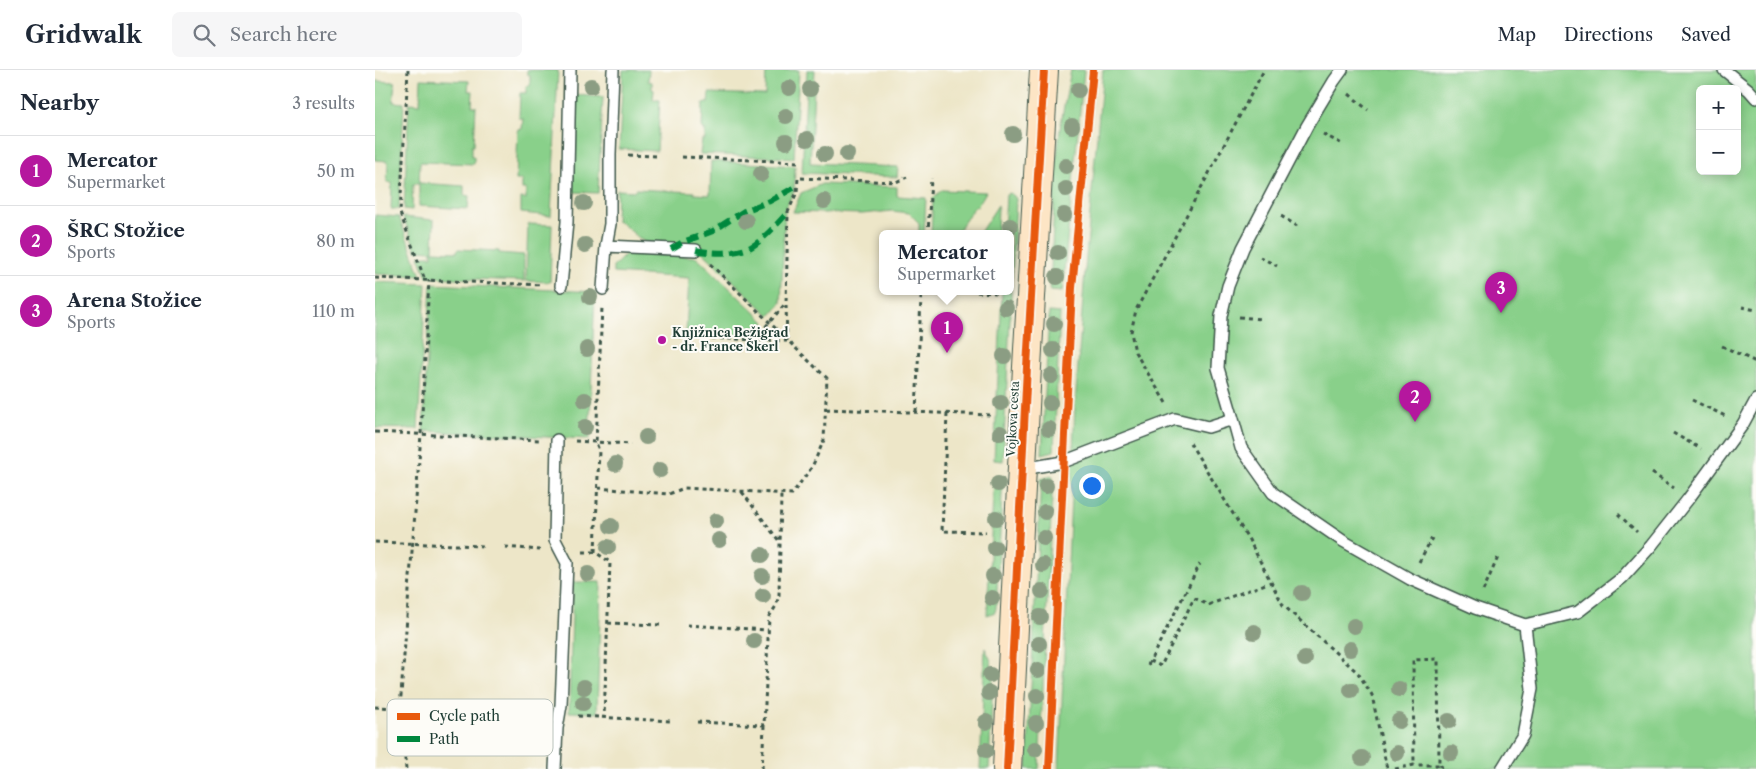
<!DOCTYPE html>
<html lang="en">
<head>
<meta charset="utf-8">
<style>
  :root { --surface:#fff; --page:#f6f6f7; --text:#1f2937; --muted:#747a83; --line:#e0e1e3; --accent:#b5179e }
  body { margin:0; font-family:"Libre Caslon Text",serif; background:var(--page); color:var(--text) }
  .controls { position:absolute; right:15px; top:15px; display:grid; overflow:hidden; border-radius:8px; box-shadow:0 2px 12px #0003 }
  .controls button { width:45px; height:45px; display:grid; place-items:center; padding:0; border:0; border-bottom:1px solid var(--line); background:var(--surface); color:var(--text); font:25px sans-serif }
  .you { position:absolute; left:716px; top:415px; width:18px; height:18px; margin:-12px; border:4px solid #fff; border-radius:50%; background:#1a73e8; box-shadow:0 0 0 8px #1a73e833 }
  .badge { display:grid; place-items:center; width:32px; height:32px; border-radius:50%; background:var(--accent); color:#fff; font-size:16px; font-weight:700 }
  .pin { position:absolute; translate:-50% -41px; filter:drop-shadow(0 1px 2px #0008) }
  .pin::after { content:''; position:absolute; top:26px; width:18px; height:15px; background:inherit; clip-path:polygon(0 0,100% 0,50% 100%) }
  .popup { position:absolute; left:504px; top:160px; width:135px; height:65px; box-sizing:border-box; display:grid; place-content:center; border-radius:8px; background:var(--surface); filter:drop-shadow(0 1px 4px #0005); font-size:16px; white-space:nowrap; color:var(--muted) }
  .popup b { font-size:19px; color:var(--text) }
  .popup::after { content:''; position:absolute; left:50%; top:100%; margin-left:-10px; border:10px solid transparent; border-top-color:var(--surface) }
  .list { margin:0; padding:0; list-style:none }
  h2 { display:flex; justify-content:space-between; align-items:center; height:65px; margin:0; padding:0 20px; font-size:21px }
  h2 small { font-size:16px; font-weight:400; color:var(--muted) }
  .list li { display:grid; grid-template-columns:32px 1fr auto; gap:15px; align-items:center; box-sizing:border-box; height:70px; padding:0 20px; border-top:1px solid var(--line) }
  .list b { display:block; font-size:19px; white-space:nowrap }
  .list p { margin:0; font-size:16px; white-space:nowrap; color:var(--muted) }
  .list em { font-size:16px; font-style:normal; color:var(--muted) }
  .icon { flex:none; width:28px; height:28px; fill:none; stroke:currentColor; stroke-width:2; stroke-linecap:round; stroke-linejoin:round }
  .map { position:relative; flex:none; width:1381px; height:699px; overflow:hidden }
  header { display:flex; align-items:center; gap:30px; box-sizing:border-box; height:70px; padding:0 25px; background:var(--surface); border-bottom:1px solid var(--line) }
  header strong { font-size:24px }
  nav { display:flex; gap:28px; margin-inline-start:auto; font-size:18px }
  .search { width:350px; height:45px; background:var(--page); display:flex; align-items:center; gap:12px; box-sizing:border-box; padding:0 18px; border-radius:8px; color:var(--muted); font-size:19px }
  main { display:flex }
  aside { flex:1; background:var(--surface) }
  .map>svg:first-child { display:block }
  .green { fill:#89d08a; stroke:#54865f; fill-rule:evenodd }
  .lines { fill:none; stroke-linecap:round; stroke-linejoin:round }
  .lane-casing { stroke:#3e564a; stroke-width:14 }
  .secondary-casing { stroke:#3e564a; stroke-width:30 }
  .path { stroke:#3e564a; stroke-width:3; stroke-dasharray:4 4; stroke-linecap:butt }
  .lane { stroke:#fff; stroke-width:11 }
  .secondary { stroke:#fde5c5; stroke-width:28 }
  .quiet { stroke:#00873e; stroke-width:6; stroke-dasharray:12 6; stroke-linecap:butt }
  .cycleway-casing { stroke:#fdfcf7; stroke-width:11 }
  .cycleway { stroke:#e8590c; stroke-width:8 }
  .tree { fill:#8b9d83 }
  .poi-dot { fill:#b5179e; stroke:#fdfcf7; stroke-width:2 }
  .labels { text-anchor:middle; stroke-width:4; stroke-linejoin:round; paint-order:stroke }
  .poi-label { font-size:12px; font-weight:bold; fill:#1f3d34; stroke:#fdfcf7; text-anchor:start }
  .street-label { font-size:12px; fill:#1f3d34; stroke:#fdfcf7 }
  .key { fill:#fdfcf7; stroke:#bac3bc; stroke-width:1 }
  .key-label { font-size:14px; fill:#1f3d34 }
</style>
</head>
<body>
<header>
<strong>Gridwalk</strong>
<div class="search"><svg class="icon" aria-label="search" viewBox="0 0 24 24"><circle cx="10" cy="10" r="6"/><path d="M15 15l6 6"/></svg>Search here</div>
<nav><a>Map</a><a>Directions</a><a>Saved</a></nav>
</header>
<main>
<aside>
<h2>Nearby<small>3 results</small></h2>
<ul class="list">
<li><span class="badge">1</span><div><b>Mercator</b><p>Supermarket</p></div><em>50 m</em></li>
<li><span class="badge">2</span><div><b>ŠRC Stožice</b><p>Sports</p></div><em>80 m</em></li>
<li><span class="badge">3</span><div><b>Arena Stožice</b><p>Sports</p></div><em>110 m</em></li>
</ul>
</aside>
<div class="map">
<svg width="1381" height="699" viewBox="0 0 1381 699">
  <rect width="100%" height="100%" fill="#fdfcf7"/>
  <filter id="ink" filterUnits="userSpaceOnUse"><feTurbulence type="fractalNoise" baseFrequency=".02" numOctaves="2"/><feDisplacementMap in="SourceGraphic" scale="10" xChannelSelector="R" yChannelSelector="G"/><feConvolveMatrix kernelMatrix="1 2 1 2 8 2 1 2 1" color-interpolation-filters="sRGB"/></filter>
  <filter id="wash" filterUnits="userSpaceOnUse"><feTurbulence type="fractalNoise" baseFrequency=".0096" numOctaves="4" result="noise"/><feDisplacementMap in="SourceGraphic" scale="20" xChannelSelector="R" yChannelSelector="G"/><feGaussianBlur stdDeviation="1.12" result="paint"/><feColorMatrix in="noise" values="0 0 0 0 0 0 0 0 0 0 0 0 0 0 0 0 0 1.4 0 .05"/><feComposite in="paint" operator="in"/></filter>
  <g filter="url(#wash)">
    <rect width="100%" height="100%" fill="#ede6c8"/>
    <path class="green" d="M 152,0 L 183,0 L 176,146 L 146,143 L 146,128 L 151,129 L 151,119 L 147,119 L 147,110 L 141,110 L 143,60 L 147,59 L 148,48 L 144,48 L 145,23 L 151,23 L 151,16 L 155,16 L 155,5 L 152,4 Z
      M 248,0 L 274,0 L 273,11 L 277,12 L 277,19 L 279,20 L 278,30 L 285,30 L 282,81 L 244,79 Z
      M 391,0 L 424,0 L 419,88 L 325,84 L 327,70 L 330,70 L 330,59 L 327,59 L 328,33 L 333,33 L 334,23 L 390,25 Z
      M 432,0 L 440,0 L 435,93 L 523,97 L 522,107 L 427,103 Z
      M 696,0 L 709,0 L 687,222 L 675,221 L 681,92 L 686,52 Z
      M 728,0 L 1381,0 L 1381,699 L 684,699 L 700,336 L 711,187 ZM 1325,19 L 1362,19 L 1362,101 L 1325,101 Z
      M 46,9 L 94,11 L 93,21 L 98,21 L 97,36 L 101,36 L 99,75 L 97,75 L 97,86 L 99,87 L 99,94 L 45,92 L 44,113 L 89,116 L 89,125 L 94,126 L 93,139 L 44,136 L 44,114 L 38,114 L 37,140 L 29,139 L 34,33 L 45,34 Z
      M 0,11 L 20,12 L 18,32 L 29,33 L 24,139 L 16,139 L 17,113 L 12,112 L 13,91 L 0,90 Z
      M 201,25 L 228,27 L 223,123 L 197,122 Z
      M 336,91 L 420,96 L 419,121 L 410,139 L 406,233 L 395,246 L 320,175 L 269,172 L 245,152 L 241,151 L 242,120 L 260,121 L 260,119 L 319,122 L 319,124 L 335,125 Z
      M 447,114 L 522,117 L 522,126 L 551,128 L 549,164 L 544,164 L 544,153 L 534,143 L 517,141 L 487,144 L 418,142 L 426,123 Z
      M 567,120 L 611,122 L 602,137 L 600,136 L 581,164 L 556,164 L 558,128 Z
      M 635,123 L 639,126 L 641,129 L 628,391 L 619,390 L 627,222 L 636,222 L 636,164 L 629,164 L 631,125 Z
      M 623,135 L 622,164 L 604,164 Z
      M 0,145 L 24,147 L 46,206 L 0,204 Z
      M 28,147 L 59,150 L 58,181 L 82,182 L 83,179 L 124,181 L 124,183 L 149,185 L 149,211 L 52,207 L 44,186 L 57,186 L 57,181 L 41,180 Z
      M 153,154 L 177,155 L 175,212 L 151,211 Z
      M 252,183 L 322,187 L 390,252 L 378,266 L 311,263 L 314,208 L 238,203 L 238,197 Z
      M 0,212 L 51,214 L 43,359 L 0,358 Z
      M 56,214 L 220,222 L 214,369 L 48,361 Z
      M 674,242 L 685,243 L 679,381 L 667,384 Z
      M 678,406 L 664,699 L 652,699 L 666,409 Z
      M 619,407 L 628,407 L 621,538 L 620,542 L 612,545 Z
      M 198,512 L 226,512 L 222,643 L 194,642 Z
      M 610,578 L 616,591 L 618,605 L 614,699 L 605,699 Z"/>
  </g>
  <g filter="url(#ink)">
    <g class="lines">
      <defs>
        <path id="lane" d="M 967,0 L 959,11 L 932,56 L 868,178 L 853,216 L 846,246 L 843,298 L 858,349 L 866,378 L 898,423 L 968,471 L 1035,509 L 1100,538 L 1150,555 L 1203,542 L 1247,508 L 1276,476 L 1314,428 L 1368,354 L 1381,330
          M 1349,0 L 1374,20 L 1381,28
          M 231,176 L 321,180
          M 186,216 L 192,152 L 195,0
          M 228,219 L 231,176 L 235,154 L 235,84 L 238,0
          M 648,399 L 688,392 L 800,349 L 833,357 L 858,349
          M 180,699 L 182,658 L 186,635 L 192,493 L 180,470 L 182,370
          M 1127,699 L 1148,665 L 1157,619 L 1150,555"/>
        <path id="secondary" d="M 632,699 L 652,297 L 669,0"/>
      </defs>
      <use href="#lane" class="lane-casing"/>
      <use href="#secondary" class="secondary-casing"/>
      <path class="path" d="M 33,0 L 25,143 L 50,210
        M 974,24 L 993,40
        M 948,64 L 969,75
        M 253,85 L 282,86
        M 307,87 L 424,92
        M 906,146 L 922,156
        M 553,164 L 556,108
        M 885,187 L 902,196
        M 0,208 L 167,215
        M 602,222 L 623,223
        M 1367,237 L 1381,240
        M 864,247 L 886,249
        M 305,267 L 412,271
        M 380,269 L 410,234
        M 412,271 L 411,234 L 413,142 L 422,122 L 423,108 L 521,112 L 532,107
        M 1347,276 L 1381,292
        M 1317,330 L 1350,346
        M 791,333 L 760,282 L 756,262 L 761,240 L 889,0
        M 451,339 L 617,345
        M 541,342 L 546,228 L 549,222
        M 572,344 L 567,461 L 611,462
        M 0,362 L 164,370
        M 1298,363 L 1326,379
        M 200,371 L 256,374
        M 815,373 L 874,470 L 908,535 L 983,603 L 997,625 L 1012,699
        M 1277,403 L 1299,418
        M 223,418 L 294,424 L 309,418 L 417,424 L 437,397 L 449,370 L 452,308 C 412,271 374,231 334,193
        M 367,422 L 404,471
        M 1243,444 L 1262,462
        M 0,472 L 108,476
        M 130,477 L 165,480
        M 208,482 L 220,482 L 235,492 L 229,647
        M 220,482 L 224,380 L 221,373 L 227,237
        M 1044,492 L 1057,468
        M 1108,521 L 1124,485
        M 233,553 L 285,555
        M 312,555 L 393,560
        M 775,591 L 786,596 L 819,528 L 833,535 L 896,512
        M 773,595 L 825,494
        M 0,637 L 116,642
        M 142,643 L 165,644
        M 203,646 L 295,651
        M 322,652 L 389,655
        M 1064,695 L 1071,699
        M 31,699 L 25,638 L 46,364 L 54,210
        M 387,699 L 394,547 L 401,536 L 404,525 L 406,424
        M 1020,699 L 1039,695 L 1064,695 L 1063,589 L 1038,590 L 1039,695"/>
      <use href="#lane" class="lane"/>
      <use href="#secondary" class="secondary"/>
      <path class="quiet" d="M 296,179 L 308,172 L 338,161 L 369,141 L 395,131 L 422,116
        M 321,180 C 337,184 361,184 376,177 C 387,171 404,152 413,142"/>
      <defs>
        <path id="cycleway" d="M 632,699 L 652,297 L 669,0
          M 674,699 L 697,218 L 718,0"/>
      </defs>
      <use href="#cycleway" class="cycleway-casing"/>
      <use href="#cycleway" class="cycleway"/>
    </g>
    <g class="tree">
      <circle cx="216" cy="16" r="8"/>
      <circle cx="414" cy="18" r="8"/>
      <circle cx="435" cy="19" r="8"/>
      <circle cx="703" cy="20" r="8"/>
      <circle cx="411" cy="46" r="8"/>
      <circle cx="697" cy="56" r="8"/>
      <circle cx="638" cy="64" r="8"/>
      <circle cx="432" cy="69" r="8"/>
      <circle cx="411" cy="72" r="8"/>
      <circle cx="450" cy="84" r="8"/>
      <circle cx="472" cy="84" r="8"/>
      <circle cx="691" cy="96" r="8"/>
      <circle cx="386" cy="104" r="8"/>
      <circle cx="691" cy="119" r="8"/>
      <circle cx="449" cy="131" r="8"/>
      <circle cx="209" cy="133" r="8"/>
      <circle cx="689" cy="145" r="8"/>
      <circle cx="371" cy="151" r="8"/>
      <circle cx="635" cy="156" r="8"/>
      <circle cx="210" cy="175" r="8"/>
      <circle cx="683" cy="183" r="8"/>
      <circle cx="682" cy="207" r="8"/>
      <circle cx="215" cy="227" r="8"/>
      <circle cx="631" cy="238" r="8"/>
      <circle cx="679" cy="254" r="8"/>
      <circle cx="212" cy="279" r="8"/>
      <circle cx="678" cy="280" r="8"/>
      <circle cx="629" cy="286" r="8"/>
      <circle cx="676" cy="306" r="8"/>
      <circle cx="210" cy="330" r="8"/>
      <circle cx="626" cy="333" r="8"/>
      <circle cx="675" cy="333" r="8"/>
      <circle cx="210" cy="357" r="8"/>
      <circle cx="674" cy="359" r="8"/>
      <circle cx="625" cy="363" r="8"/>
      <circle cx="271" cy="367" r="8"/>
      <circle cx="240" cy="394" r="8"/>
      <circle cx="285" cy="400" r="8"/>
      <circle cx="623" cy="414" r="8"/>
      <circle cx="671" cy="416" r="8"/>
      <circle cx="670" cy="442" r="8"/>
      <circle cx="621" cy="448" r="8"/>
      <circle cx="341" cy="451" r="8"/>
      <circle cx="236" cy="456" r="8"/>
      <circle cx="669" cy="468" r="8"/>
      <circle cx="344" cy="470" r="8"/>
      <circle cx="233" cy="477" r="8"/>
      <circle cx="620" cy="478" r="8"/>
      <circle cx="387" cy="485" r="8"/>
      <circle cx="668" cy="495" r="8"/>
      <circle cx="213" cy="504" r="8"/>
      <circle cx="387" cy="506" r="8"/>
      <circle cx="618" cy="506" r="8"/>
      <circle cx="667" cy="521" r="8"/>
      <circle cx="927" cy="523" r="8"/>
      <circle cx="388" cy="526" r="8"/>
      <circle cx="617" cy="528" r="8"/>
      <circle cx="665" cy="547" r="8"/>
      <circle cx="979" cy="556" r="8"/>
      <circle cx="879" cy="562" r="8"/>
      <circle cx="379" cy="571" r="8"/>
      <circle cx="664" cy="574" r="8"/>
      <circle cx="975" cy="579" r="8"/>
      <circle cx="930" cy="589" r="8"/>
      <circle cx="663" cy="600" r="8"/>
      <circle cx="615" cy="605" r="8"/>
      <circle cx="209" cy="617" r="8"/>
      <circle cx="1024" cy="619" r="8"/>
      <circle cx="976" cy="620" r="8"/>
      <circle cx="614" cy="623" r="8"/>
      <circle cx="662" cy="626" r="8"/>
      <circle cx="208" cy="633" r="8"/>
      <circle cx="1024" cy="651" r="8"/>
      <circle cx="1074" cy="651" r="8"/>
      <circle cx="611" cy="652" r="8"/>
      <circle cx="661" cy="653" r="8"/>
      <circle cx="660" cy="679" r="8"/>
      <circle cx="611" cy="680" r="8"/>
      <circle cx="1022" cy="683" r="8"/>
      <circle cx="1076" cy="683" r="8"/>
      <circle cx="987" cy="688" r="8"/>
    </g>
  </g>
  <circle class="poi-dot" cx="287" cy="270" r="5"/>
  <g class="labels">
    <g class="poi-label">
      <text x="297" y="267">Knjižnica Bežigrad<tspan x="297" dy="14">- dr. France Škerl</tspan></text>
    </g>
    <g class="street-label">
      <text transform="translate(638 349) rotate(-87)" y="4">Vojkova cesta</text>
    </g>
  </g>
  <rect x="12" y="629" width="166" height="57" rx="8" class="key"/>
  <rect x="22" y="643" width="23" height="7" fill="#e8590c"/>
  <rect x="22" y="666" width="23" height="6" fill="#00873e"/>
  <g class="key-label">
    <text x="54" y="651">Cycle path</text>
    <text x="54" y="674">Path</text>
  </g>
</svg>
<div class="controls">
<button>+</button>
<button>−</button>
</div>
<div class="you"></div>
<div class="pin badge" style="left:572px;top:283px">1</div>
<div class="popup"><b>Mercator</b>Supermarket</div>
<div class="pin badge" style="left:1040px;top:352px">2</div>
<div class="pin badge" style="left:1126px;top:243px">3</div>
</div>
</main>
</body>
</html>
